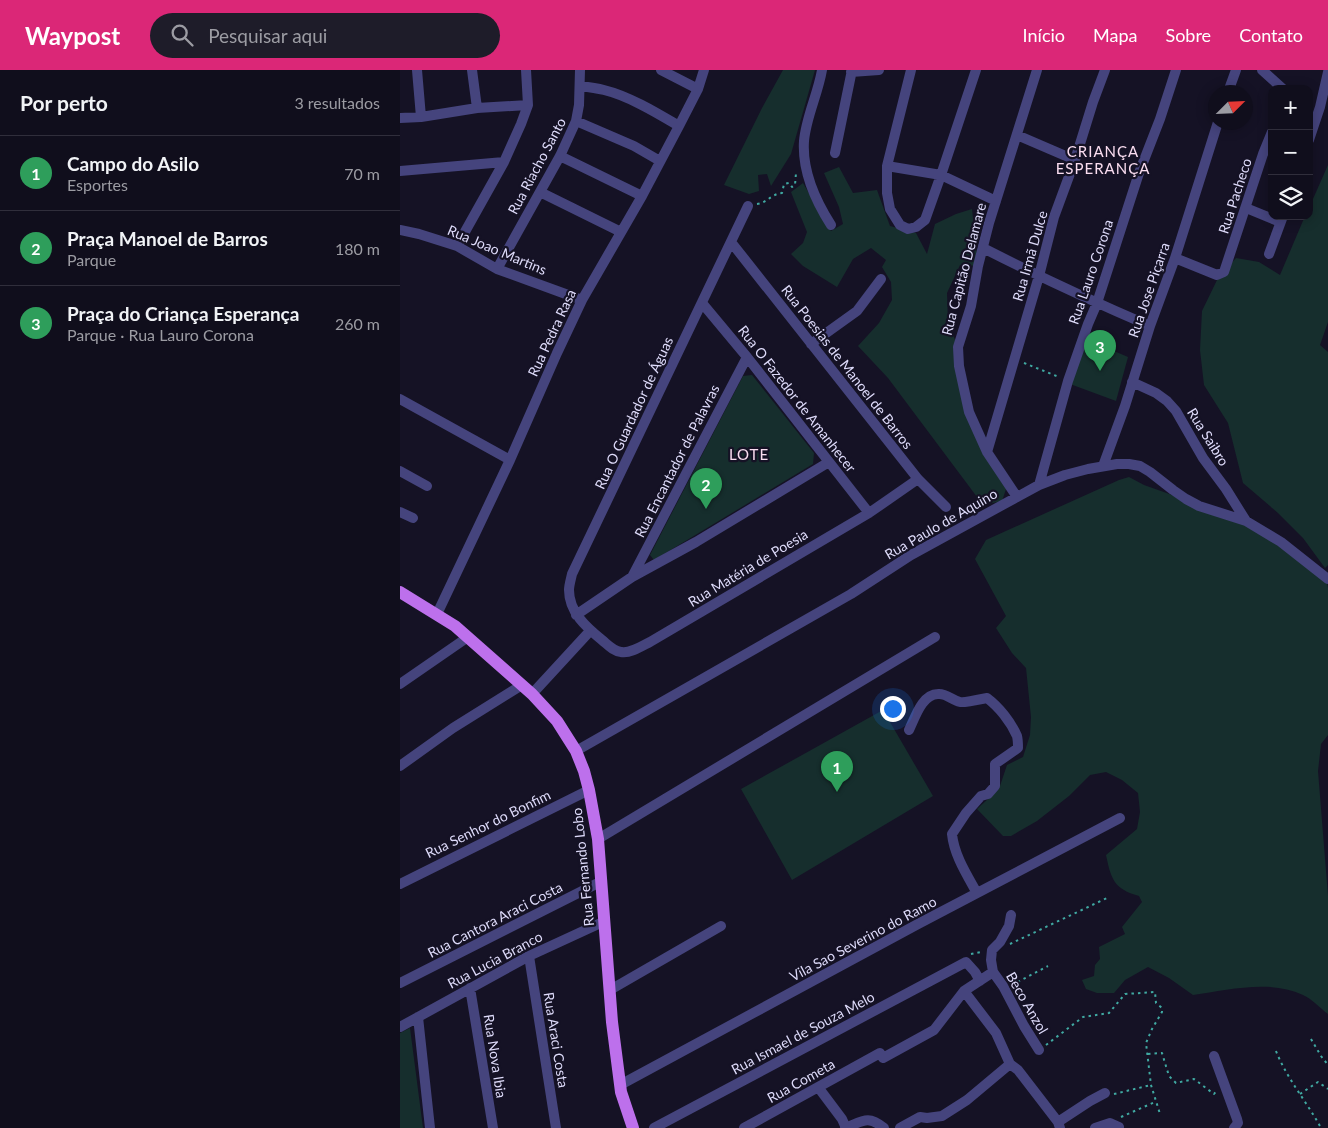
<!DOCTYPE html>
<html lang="pt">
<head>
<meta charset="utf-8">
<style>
  :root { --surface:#100e1c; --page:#1e1c29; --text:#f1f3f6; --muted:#9c9ca3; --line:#302e3b; --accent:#db2777 }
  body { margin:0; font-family:Lato,sans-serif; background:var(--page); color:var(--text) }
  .controls { position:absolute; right:15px; top:15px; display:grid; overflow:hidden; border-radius:10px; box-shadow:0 2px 12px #0003 }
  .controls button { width:45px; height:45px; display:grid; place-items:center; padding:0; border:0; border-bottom:1px solid var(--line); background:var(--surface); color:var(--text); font:25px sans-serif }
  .compass { position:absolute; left:808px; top:15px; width:45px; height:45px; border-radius:50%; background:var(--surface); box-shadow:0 2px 12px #0003; rotate:66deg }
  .you { position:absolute; left:492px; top:638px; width:18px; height:18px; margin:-12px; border:4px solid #fff; border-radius:50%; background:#1a73e8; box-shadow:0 0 0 8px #1a73e833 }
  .badge { display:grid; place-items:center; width:32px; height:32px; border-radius:50%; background:var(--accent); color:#fff; font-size:16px; font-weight:700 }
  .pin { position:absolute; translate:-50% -41px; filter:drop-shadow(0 1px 2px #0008) }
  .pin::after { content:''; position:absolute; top:26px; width:18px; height:15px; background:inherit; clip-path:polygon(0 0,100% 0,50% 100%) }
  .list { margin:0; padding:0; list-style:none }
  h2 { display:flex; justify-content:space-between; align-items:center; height:65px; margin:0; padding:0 20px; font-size:21px }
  h2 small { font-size:16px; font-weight:400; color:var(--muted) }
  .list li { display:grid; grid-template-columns:32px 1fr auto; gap:15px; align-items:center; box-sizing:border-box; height:75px; padding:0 20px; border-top:1px solid var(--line) }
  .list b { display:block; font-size:19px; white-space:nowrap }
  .list p { margin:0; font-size:16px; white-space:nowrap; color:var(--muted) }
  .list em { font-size:16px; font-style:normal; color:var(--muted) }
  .icon { flex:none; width:28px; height:28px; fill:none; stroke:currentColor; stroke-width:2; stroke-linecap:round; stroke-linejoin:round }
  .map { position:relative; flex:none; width:928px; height:1058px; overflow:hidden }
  header { display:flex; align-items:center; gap:30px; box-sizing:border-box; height:70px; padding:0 25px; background:var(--accent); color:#fff }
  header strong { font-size:24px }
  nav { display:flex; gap:28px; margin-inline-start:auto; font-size:18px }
  .search { width:350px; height:45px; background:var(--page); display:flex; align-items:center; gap:12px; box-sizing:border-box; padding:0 18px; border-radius:28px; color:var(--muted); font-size:19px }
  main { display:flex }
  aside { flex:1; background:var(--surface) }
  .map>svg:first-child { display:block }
  .green { fill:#162e2d }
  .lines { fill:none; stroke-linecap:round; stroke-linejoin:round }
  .path { stroke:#40a9a2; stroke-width:2; stroke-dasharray:2.5 4; stroke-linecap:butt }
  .minor { stroke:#45447d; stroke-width:10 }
  .major { stroke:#bd70ec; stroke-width:12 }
  .labels { text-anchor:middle; stroke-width:4.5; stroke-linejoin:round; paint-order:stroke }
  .street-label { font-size:14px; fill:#dedbfa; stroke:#151225 }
  .neighbourhood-label { font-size:15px; letter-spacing:1px; fill:#faddf0; stroke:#151225 }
</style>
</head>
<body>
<header>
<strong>Waypost</strong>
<div class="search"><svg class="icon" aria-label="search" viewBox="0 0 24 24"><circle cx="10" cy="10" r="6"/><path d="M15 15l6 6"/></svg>Pesquisar aqui</div>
<nav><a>Início</a><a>Mapa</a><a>Sobre</a><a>Contato</a></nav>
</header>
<main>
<aside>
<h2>Por perto<small>3 resultados</small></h2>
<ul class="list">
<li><span class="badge" style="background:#2e9e5b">1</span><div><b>Campo do Asilo</b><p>Esportes</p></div><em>70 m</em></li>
<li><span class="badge" style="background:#2e9e5b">2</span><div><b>Praça Manoel de Barros</b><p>Parque</p></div><em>180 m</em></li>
<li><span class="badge" style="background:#2e9e5b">3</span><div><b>Praça do Criança Esperança</b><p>Parque · Rua Lauro Corona</p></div><em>260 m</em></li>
</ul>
</aside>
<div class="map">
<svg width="928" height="1058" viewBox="0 0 928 1058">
  <rect width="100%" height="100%" fill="#151225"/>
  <path class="green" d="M 383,0 L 415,0 L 391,84 L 371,116 L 367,104 L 358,105 L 359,121 L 349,124 L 324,115 L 362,38 Z
    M 928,95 L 928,252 L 920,275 L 928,282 L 928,495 L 925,498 L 903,468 L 878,443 L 843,413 L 828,353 L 804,315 L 800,280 L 802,241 L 818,208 L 836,188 L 859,192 L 880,205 L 905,146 L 909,146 L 909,138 Z
    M 439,97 L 453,123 L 477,120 L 490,156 L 516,163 L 527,184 L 535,154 L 556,144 L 572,139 L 578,196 L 560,195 L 547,223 L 548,253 L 558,277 L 569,342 L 608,413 L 602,431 L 583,435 L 488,308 L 458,276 L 479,253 L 492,230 L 491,212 L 482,197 L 486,190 L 471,178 L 453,189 L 437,217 L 403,196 L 391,184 L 403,173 L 407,162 L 391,122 L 403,113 L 431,161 L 443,154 L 439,137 L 424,103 Z
    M 686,269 L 728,287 L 716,331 L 670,314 Z
    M 352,305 L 414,383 L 413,394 L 254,490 L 250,485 L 343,306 Z
    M 729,407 L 744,415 L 834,447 L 881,472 L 926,507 L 928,518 L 928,665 L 921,674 L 918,701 L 928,826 L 928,944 C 920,938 912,929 903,925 C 869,909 828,920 793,925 L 769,908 L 748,897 L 725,910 L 714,923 L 697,923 L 686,919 L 682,910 L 694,906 L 695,895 L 700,889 L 699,877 L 725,864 L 722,857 L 742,832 L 739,826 C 734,824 728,823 724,820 C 711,813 709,798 706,785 L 737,759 L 740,742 L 738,723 L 722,710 L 706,702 L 690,705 L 669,726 L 637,751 L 611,766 L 603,766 L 577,739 L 599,719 L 607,695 L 623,687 L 630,665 L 631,647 L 626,598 L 612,583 L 596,558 L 606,546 L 575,489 L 586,470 L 719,410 Z
    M 483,640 L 533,726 L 392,810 L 341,719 Z
    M 10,958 L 23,1058 L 0,1058 L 0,963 Z"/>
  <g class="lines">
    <path class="path" d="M 357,134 C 367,133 371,124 382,123 L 384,114 L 389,113 L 392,117 L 395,115 L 396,103
      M 624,293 L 659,307
      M 610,874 L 707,828
      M 571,884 L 581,882
      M 612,915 L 648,896
      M 911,969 L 921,986 L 928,995
      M 646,975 L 683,947 L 709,943 L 725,924 L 755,922 L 756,933 L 762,938 L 762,942 L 752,959 L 746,973 L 751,1015 L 760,1044
      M 876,981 C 887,1009 907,1032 921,1058
      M 748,984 L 762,983 L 769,1006 L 776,1013 L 794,1009 L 814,1024 L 817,1020
      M 714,1024 L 751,1015
      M 900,1024 L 918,1012 L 928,1019
      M 721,1047 L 755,1032"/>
    <path class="minor" d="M 17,0 L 21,47
      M 72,0 L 77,38
      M 261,0 L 298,19
      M 422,0 C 418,24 406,47 404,71 C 402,101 415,130 431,155
      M 511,0 L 487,96 L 487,123 L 490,139 L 500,155 L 508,159 L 516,157 L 525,150 L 541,105 L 576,0
      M 862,0 L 883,19
      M 451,2 L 479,0
      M 180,16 C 188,17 196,18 204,20 C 229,26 257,43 279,56
      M 828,22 L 836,0
      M 0,48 L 21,47 L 77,38 L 128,35
      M 176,51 L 234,76 L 260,91
      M 617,65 L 675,90
      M 909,70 L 920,37 L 928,2
      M 435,83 L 452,0
      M 160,86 L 242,126
      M 487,96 L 541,105 L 596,131
      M 0,101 L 104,92
      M 140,122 L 221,162
      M 348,136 L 172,504 C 171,509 169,515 169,520 C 169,542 186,557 202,570 C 208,575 213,581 221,582 C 230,584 242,576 250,572 L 469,443 L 518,409
      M 846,138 L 880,152
      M 0,160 L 19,164 L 57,176 L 97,199 L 182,230
      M 331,172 L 518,409 L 546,437
      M 57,176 L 104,92 L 121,54 L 128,35 L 126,0
      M 583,178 C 638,206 694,232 750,256
      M 869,184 L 883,146
      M 775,188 L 817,205 L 824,202 L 863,84 L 872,62
      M 97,199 L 160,86 L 176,51 L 179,35 L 180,0
      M 302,233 L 347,287 L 469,443
      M 411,274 L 457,241 L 481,209
      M 732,312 L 756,323 L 767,331 L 776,341 L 803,388 L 826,419 L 846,451
      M 0,329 L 110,390
      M 587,382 L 639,206 L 654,147 L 675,90 L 693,32 L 705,0
      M 703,396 L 725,336 L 750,256 L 775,188 L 818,52
      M 0,401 L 27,416
      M 639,415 L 668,311 L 688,254 L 697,233 L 739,103 L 760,49 L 776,0
      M 617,427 L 587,382 L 569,342 L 559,296 L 558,277 L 571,236 L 578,196 L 589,153 L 637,0
      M 0,442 L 13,448
      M 232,507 L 347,287
      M 37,544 L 110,390 L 157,283 L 182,230 L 242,126 L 279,56 L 298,19 L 304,0
      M 176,545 L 232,507 L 296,472 L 429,392
      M 0,614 L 68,567
      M 132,624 L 190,561
      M 509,660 C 515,648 522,624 538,624 C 546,623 552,630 560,632 C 564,633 582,629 587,628 C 599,637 611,652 617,666 C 618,670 618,674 618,678 L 595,694 L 595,716 L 588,724 L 581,726 L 566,743 L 552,764 C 554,785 567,805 577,823
      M 176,681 L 451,524 L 511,485 L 639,415 L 665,405 L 688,399 L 717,394 L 729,394 L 740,396 L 750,402 L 773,420 L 786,429 L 799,436 L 846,451 L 881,472 L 928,509
      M 0,696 L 53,658 L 122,615
      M 198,769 L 535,567
      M 0,814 L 189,720
      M 611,845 L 609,856 L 600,872 L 592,880 L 591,890 L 593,902 L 603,916 L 624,956 L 639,980
      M 129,886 L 156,1058
      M 0,913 L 202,811
      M 70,918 L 93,1058
      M 210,920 L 321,856
      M 564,921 L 596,963 L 610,994 L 618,1000 L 658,1052 L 660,1058
      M 18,947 L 30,1058
      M 0,957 L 129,886 L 205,851
      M 814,986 L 837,1049 L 838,1053 L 834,1058
      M 220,1015 L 518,854 L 720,748
      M 418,1017 L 442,1049 L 446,1058
      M 658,1052 L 690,1031 L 705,1023
      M 254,1058 L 566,892 L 575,902 L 580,911
      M 344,1058 L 480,983 L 483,988 L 534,960 L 564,921 L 593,902
      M 445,1058 C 463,1051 468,1045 484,1058
      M 500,1058 L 520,1047 L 527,1048 L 542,1046 L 567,1030 L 610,994
      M 695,1058 L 710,1053 L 719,1057"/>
    <path class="major" d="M 0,522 L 55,556 L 132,624 L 157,651 L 176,681 L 184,701 L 189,720 L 198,769 L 212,952 L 221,1022 L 233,1058"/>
  </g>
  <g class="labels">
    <g class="street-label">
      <text transform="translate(137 96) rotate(-62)" y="5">Rua Riacho Santo</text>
      <text transform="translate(835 126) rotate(-72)" y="5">Rua Pacheco</text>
      <text transform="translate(97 180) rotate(23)" y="5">Rua Joao Martins</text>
      <text transform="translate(630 186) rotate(-74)" y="5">Rua Irmã Dulce</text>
      <text transform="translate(564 199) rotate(-75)" y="5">Rua Capitão Delamare</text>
      <text transform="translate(691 202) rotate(-71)" y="5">Rua Lauro Corona</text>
      <text transform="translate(749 220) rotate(-71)" y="5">Rua Jose Piçarra</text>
      <text transform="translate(152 263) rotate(-65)" y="5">Rua Pedra Rasa</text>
      <text transform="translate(447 297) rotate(52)" y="5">Rua Poesias de Manoel de Barros</text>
      <text transform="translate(397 329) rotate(52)" y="5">Rua O Fazedor de Amanhecer</text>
      <text transform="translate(234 343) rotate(-65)" y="5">Rua O Guardador de Águas</text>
      <text transform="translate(808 367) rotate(58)" y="5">Rua Saibro</text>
      <text transform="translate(277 391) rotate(-63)" y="5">Rua Encantador de Palavras</text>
      <text transform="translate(541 454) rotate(-30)" y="5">Rua Paulo de Aquino</text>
      <text transform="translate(348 498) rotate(-31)" y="5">Rua Matéria de Poesia</text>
      <text transform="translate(88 754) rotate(-26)" y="5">Rua Senhor do Bonfim</text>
      <text transform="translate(183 797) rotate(-96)" y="5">Rua Fernando Lobo</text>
      <text transform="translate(95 850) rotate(-27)" y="5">Rua Cantora Araci Costa</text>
      <text transform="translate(463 869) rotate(-28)" y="5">Vila Sao Severino do Ramo</text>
      <text transform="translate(95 890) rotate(-28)" y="5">Rua Lucia Branco</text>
      <text transform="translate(627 933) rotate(60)" y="5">Beco Anzol</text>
      <text transform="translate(403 963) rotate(-28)" y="5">Rua Ismael de Souza Melo</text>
      <text transform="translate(156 970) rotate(81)" y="5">Rua Araci Costa</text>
      <text transform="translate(95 986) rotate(81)" y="5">Rua Nova Ibia</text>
      <text transform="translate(401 1011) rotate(-29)" y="5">Rua Cometa</text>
    </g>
    <g class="neighbourhood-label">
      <text x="703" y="87">CRIANÇA<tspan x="703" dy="17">ESPERANÇA</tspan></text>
      <text x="349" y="390">LOTE</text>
    </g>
  </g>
</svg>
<div class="controls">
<button>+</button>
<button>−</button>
<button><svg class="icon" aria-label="layers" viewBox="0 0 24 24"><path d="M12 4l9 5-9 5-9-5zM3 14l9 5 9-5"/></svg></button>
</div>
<svg class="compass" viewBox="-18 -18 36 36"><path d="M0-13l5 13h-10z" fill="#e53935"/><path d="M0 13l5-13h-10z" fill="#9c9ca3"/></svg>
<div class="you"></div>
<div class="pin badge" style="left:437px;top:722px;background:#2e9e5b">1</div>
<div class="pin badge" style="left:306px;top:439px;background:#2e9e5b">2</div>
<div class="pin badge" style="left:700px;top:301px;background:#2e9e5b">3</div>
</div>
</main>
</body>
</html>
